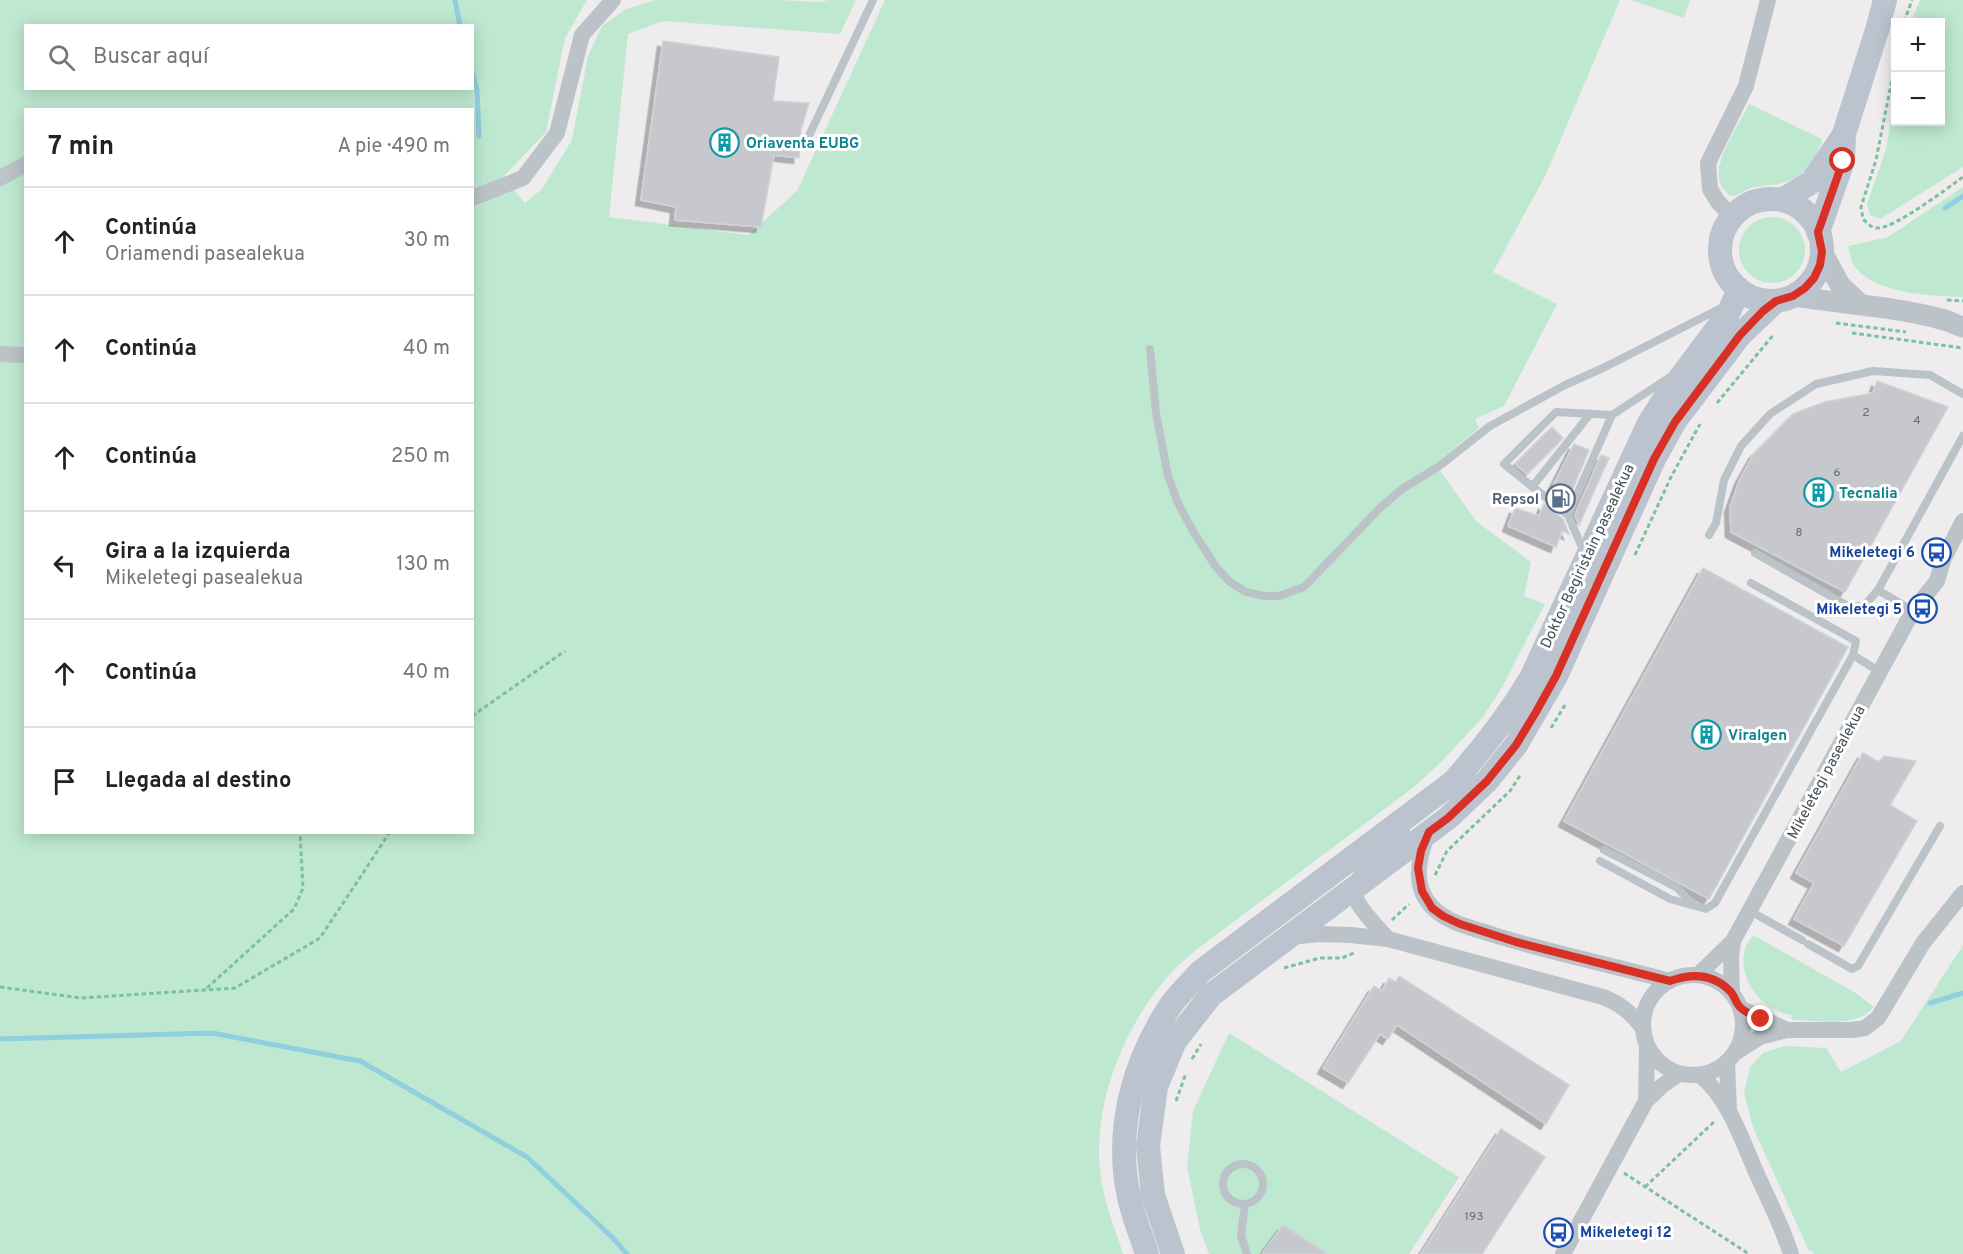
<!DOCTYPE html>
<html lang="es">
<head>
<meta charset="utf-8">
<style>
  :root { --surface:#fff; --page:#f2f2f2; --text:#222; --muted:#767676; --line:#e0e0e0 }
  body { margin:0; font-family:Overpass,sans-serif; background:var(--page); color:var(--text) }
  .controls { position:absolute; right:18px; top:18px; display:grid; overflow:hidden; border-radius:0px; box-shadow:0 3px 15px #0003 }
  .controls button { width:54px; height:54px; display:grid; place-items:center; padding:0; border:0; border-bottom:2px solid var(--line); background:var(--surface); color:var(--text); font:30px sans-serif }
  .stop { position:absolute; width:18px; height:18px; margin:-14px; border:4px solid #d93025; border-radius:50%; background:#fff }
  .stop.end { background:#d93025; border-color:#fff; box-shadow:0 2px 6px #0008 }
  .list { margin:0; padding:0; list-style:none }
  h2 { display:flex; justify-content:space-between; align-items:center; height:78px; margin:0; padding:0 24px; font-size:26px }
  h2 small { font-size:20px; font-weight:400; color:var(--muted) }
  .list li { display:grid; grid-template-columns:39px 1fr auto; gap:18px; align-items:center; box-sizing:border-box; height:108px; padding:0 24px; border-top:2px solid var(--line) }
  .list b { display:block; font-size:22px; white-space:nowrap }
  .list p { margin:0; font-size:20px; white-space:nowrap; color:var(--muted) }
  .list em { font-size:20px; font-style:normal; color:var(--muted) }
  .icon { flex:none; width:33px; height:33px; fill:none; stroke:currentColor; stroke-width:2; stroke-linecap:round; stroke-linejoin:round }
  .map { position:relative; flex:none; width:1963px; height:1254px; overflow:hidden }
  .search { position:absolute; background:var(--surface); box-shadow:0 3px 15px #0003; left:24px; top:24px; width:450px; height:66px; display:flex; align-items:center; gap:15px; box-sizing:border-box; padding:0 21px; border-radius:0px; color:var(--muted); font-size:22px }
  .panel { position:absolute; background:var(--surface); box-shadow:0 3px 15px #0003; left:24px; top:108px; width:450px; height:726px; border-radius:0px }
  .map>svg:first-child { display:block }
  .green { fill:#bee8cf; fill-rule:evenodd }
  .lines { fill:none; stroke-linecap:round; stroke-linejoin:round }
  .stream { stroke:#90cee0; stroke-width:5 }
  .building { fill:#c7c8ce; stroke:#d0d2d7; stroke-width:1.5; filter:url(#shadow) }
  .path { stroke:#7bc1a0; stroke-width:3; stroke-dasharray:4.5 3; stroke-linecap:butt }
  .service { stroke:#bbc3c9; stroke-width:8 }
  .minor { stroke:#bbc3c9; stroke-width:16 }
  .tertiary { stroke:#bbc3c9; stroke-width:21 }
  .secondary { stroke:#bbc4ce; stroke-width:24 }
  .route { stroke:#d93025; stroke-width:8 }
  .labels { text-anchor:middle; stroke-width:6; stroke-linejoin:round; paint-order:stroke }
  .number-label { font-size:12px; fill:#666c74 }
  .culture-label { font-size:15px; font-weight:bold; fill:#0d838f; stroke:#fff; text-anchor:start }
  .service-label { font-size:15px; font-weight:bold; fill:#4e5e75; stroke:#fff; text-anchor:end }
  .transit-label { font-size:15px; font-weight:bold; fill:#164399; stroke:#fff; text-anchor:end }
  .street-label { font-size:15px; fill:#464e56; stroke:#fff }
</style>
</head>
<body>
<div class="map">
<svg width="1963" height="1254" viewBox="0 0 1963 1254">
  <defs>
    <filter id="shadow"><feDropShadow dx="-5.5" dy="5.5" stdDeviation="0" flood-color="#0004"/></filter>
  </defs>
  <rect width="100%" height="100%" fill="#eeecec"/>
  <path class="green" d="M 0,0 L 587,0 L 565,38 L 546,132 L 503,177 L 525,203 L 542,189 L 572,140 L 588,56 L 602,26 L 626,9 L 655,0 L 780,0 L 819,2 L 829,0 L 856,0 L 840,34 L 664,21 L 628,34 L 609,217 L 748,235 L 797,191 L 885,0 L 1620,0 L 1546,174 L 1493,272 L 1557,304 L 1504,406 L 1475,419 L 1479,428 L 1435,464 L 1476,521 L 1531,562 L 1524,596 L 1545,604 L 1500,691 L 1482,718 L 1444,759 L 1414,787 L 1197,949 C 1188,957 1178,965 1170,974 C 1122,1028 1089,1111 1102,1184 C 1106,1208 1116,1231 1123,1254 L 0,1254 ZM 26,26 L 472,26 L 472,88 L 26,88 ZM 26,110 L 472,110 L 472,832 L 26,832 Z
    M 1631,0 L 1690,0 L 1684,18 Z
    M 1920,0 L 1963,0 L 1963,167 L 1880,219 L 1870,215 L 1867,204 L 1886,149 L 1895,95 L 1896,122 L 1940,122 L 1940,22 L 1911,22 Z
    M 1749,104 L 1822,139 C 1815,164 1805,178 1779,184 C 1770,186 1759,185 1751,188 C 1742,191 1738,197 1729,195 C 1726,192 1722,187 1720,183 C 1712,163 1740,122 1749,104 Z
    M 1963,187 L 1963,297 C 1933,296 1876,294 1856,268 C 1851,263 1850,253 1848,246 L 1888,237 Z
    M1739 250a33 33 0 1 1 66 0a33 33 0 1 1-66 0Z
    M 1753,935 L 1854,992 L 1874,1007 C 1855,1029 1819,1020 1792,1020 L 1791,1015 C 1763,1010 1739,982 1744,952 C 1745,947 1750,940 1753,935 Z
    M 1963,945 L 1963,1254 L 1815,1254 L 1808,1249 L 1753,1127 L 1744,1093 L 1750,1067 L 1763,1053 L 1784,1046 L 1826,1048 L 1841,1072 L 1901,1041 Z
    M 1229,1033 L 1459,1177 L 1409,1254 L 1209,1254 L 1200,1229 L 1187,1167 L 1193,1111 Z"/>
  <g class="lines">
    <path class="stream" d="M 455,0 L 460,26
      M 472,72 L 477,90 L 479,136
      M 1945,208 L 1963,196
      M 1930,1003 L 1963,993
      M 0,1039 L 212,1033 L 360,1061 L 527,1157 L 613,1238 L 627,1254"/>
  </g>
  <path class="building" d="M 663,41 L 779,57 L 773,101 L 809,103 L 801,130 L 799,158 L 774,155 L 761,227 L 675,220 L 676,207 L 641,200 Z
    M 1877,381 L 1948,407 L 1845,592 L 1731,532 L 1730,507 L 1740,479 L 1754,454 L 1793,414 L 1825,402 L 1873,393 Z
    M 1552,427 L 1563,438 L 1527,474 L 1515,464 Z
    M 1574,444 L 1589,450 L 1566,505 L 1550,492 Z
    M 1601,455 L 1609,458 L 1579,525 L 1575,515 Z
    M 1544,504 L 1563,519 L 1569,534 L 1562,531 L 1556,547 L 1508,526 L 1515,508 L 1539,516 Z
    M 1703,568 L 1848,647 L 1709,899 L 1564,821 Z
    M 1863,753 L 1879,762 L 1884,756 L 1916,761 L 1890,805 L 1917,821 L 1844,946 L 1794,919 L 1814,883 L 1796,873 Z
    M 1399,976 L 1569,1085 L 1546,1124 L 1397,1025 L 1388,1039 L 1380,1034 L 1348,1083 L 1323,1068 L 1374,986 L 1382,991 L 1389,978 L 1396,982 Z
    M 1501,1129 L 1545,1157 L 1482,1254 L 1421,1254 Z
    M 1283,1225 L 1327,1254 L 1262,1254 Z"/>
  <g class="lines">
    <path class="path" d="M 1904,22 L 1912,0
      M 1896,59 L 1876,160 L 1861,207 L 1863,219 C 1867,223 1871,228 1878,228 C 1893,229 1948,188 1963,177
      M 1947,300 L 1963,301
      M 1836,323 L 1906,332
      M 1852,333 L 1963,348
      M 1717,403 L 1774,334
      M 1635,555 L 1671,477 L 1700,424
      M 472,716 L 565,651
      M 1551,728 L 1565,705
      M 1435,875 L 1447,851 L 1510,791 L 1521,774
      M 1392,920 L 1409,904
      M 1284,968 L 1320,958 L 1342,958 L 1356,952
      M 0,987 L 81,998 L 235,988 L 320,938 L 390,832
      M 207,988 L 294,909 L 303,888 L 300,832
      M 1192,1059 L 1201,1044
      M 1176,1101 L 1186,1073
      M 1624,1173 L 1749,1254
      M 1645,1187 L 1716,1120"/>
    <path class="service" d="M 806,142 L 873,0
      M 1150,349 L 1156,413 L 1168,476 L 1178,503 L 1194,533 L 1216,567 L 1230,582 L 1246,592 L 1264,596 L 1279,596 L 1304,587 L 1380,508 L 1402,489 L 1438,467 L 1490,426 L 1565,385 L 1603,368 L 1725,306
      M 1532,487 L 1590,414
      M 1568,515 L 1612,415 L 1670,377
      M 1709,535 L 1716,523 L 1724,480 L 1741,446 L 1770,414 L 1816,384 L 1873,371 L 1930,375 L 1963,394
      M 1584,552 L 1568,515 L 1504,464 L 1556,412 L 1612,415
      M 1755,553 L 1848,606 L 1864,606 L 1878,590 L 1963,436
      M 1751,583 L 1856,641 L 1853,655 L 1880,672
      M 1878,590 L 1913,611
      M 1604,850 L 1676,887 L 1692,903
      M 1600,861 L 1670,899 L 1706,909 L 1715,903 L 1853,655
      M 1750,911 L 1802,940
      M 1808,944 L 1852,969 L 1858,966 L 1940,826
      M1223 1184a20 20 0 1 1 40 0a20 20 0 1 1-40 0Z
      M 1245,1204 L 1241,1236 L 1247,1254"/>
    <path class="minor" d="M 0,178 L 26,164
      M 472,198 L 523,178 L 557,133 L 582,35 L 613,0
      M 1733,217 L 1718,202 L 1710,189 L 1708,163 L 1746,86 L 1768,0
      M 0,354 L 26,355
      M 1428,834 C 1418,858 1412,886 1432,907 C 1447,923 1473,928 1494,935 C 1552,953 1612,965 1670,981
      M 1290,937 L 1319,934 L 1351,935 L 1388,939 L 1603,997 C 1621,1004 1631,1013 1643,1028
      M 1388,939 C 1378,928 1366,916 1358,903 C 1345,877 1387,848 1402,832
      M 1698,975 L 1733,941 L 1913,611 L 1937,581 L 1944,558 L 1963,521
      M1643 1025a50 50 0 1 1 100 0a50 50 0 1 1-100 0Z
      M 1732,994 L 1731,959 L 1733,941
      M 1740,1008 L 1787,1030
      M 1735,1053 L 1760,1037 L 1787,1030 L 1852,1030 L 1865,1028 L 1878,1018 L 1923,943 L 1963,893
      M 1727,1062 L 1729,1111
      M 1700,1075 C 1729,1099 1741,1138 1756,1172 C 1768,1199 1782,1226 1791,1254
      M 1646,1101 L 1647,1046
      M 1563,1254 L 1646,1101 L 1663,1085 L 1679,1074"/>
    <path class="tertiary" d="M 1822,252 L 1840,285 L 1860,304
      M 1793,296 C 1842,304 1893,306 1941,319 C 1949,321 1956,325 1963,327"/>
    <path class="secondary" d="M1720 250a51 51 0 1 1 102 0a51 51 0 1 1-102 0Z
      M 1782,200 L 1812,182 L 1843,136
      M 1818,232 L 1843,161 L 1844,134 L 1878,27 L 1885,0
      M 1147,1254 C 1141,1235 1133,1216 1129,1197 C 1115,1132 1132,1066 1167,1011 C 1175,997 1189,985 1200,972 L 1453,782 C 1483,749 1507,718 1531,678 L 1649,423 L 1665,398 L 1728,314 L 1739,289
      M 1173,1254 L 1153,1195 L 1148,1146 L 1156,1087 L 1175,1041 L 1211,995 L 1448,818 L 1487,781 L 1516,745 L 1556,676 L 1654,459 L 1675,421 L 1740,335 L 1776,301"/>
  </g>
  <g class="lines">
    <path class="route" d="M 1761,1019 C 1755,1016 1746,1013 1741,1008 C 1736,1004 1735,997 1731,992 C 1714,974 1692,973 1670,981 L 1516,942 L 1460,924 L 1443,916 L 1432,908 L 1422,891 L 1418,868 L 1421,851 L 1429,832 L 1448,818 L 1487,781 L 1516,745 L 1536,712 L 1556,676 L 1654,459 L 1675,422 L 1740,335 L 1763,311 L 1776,301 L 1793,296 L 1805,288 L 1814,278 L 1820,265 L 1822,252 L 1818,232 L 1843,161"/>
  </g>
  <defs>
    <symbol id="building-ring" viewBox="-11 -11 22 22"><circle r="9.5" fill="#fff" stroke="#0f9aa8" stroke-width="1.5"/><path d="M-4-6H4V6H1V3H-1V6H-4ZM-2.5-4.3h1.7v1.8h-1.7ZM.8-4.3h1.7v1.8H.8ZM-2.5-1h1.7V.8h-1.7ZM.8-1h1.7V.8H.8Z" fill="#0f9aa8"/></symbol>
    <symbol id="fuel-ring" viewBox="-11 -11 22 22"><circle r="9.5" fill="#fff" stroke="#5c6f8a" stroke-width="1.5"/><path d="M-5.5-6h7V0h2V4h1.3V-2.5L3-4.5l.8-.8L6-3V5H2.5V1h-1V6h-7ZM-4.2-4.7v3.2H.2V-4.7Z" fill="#5c6f8a"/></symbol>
    <symbol id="bus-ring" viewBox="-11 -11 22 22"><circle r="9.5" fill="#fff" stroke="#1a4fb4" stroke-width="1.5"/><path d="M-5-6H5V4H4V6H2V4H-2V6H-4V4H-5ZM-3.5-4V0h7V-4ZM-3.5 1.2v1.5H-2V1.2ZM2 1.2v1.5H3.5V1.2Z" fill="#1a4fb4"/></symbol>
  </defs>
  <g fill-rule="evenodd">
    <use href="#building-ring" x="708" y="126" width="33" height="33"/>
    <use href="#building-ring" x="1802" y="476" width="33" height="33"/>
    <use href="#fuel-ring" x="1544" y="482" width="33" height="33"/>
    <use href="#bus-ring" x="1920" y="536" width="33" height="33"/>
    <use href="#bus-ring" x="1906" y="592" width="33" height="33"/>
    <use href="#building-ring" x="1690" y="718" width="33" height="33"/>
    <use href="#bus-ring" x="1542" y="1216" width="33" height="33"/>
  </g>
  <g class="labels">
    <g class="number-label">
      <text x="1866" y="416">2</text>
      <text x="1917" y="424">4</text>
      <text x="1837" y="476">6</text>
      <text x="1799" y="536">8</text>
      <text x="1474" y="1220">193</text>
    </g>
    <g class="culture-label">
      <text x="746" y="148">Oriaventa EUBG</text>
      <text x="1839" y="498">Tecnalia</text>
      <text x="1728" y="740">Viralgen</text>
    </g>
    <g class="service-label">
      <text x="1539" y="504">Repsol</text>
    </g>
    <g class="transit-label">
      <text x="1915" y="557">Mikeletegi 6</text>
      <text x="1902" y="614">Mikeletegi 5</text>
      <text x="1580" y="1237" text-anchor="start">Mikeletegi 12</text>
    </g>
    <g class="street-label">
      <text transform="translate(1587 556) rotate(-65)" y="5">Doktor Begiristain pasealekua</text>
      <text transform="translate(1826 772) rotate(-62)" y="5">Mikeletegi pasealekua</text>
    </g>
  </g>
</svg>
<div class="controls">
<button>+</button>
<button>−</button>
</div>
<div class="stop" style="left:1843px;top:161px"></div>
<div class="stop end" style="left:1761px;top:1019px"></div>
<div class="search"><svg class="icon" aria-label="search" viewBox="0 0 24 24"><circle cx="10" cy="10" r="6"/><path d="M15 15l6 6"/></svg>Buscar aquí</div>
<section class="panel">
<h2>7 min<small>A pie · 490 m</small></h2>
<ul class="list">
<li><svg class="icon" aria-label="ahead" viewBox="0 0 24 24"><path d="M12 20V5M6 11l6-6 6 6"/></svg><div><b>Continúa</b><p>Oriamendi pasealekua</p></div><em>30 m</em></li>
<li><svg class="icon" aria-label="ahead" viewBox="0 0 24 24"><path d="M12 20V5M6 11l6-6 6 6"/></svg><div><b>Continúa</b></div><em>40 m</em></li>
<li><svg class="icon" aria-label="ahead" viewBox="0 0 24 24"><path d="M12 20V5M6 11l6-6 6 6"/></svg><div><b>Continúa</b></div><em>250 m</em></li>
<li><svg class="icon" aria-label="left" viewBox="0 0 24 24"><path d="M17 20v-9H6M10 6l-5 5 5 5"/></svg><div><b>Gira a la izquierda</b><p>Mikeletegi pasealekua</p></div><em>130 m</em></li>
<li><svg class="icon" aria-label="ahead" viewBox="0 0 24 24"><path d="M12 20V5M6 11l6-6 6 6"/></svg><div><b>Continúa</b></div><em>40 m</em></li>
<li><svg class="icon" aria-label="arrive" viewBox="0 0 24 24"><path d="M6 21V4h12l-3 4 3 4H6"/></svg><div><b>Llegada al destino</b></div></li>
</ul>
</section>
</div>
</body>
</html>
